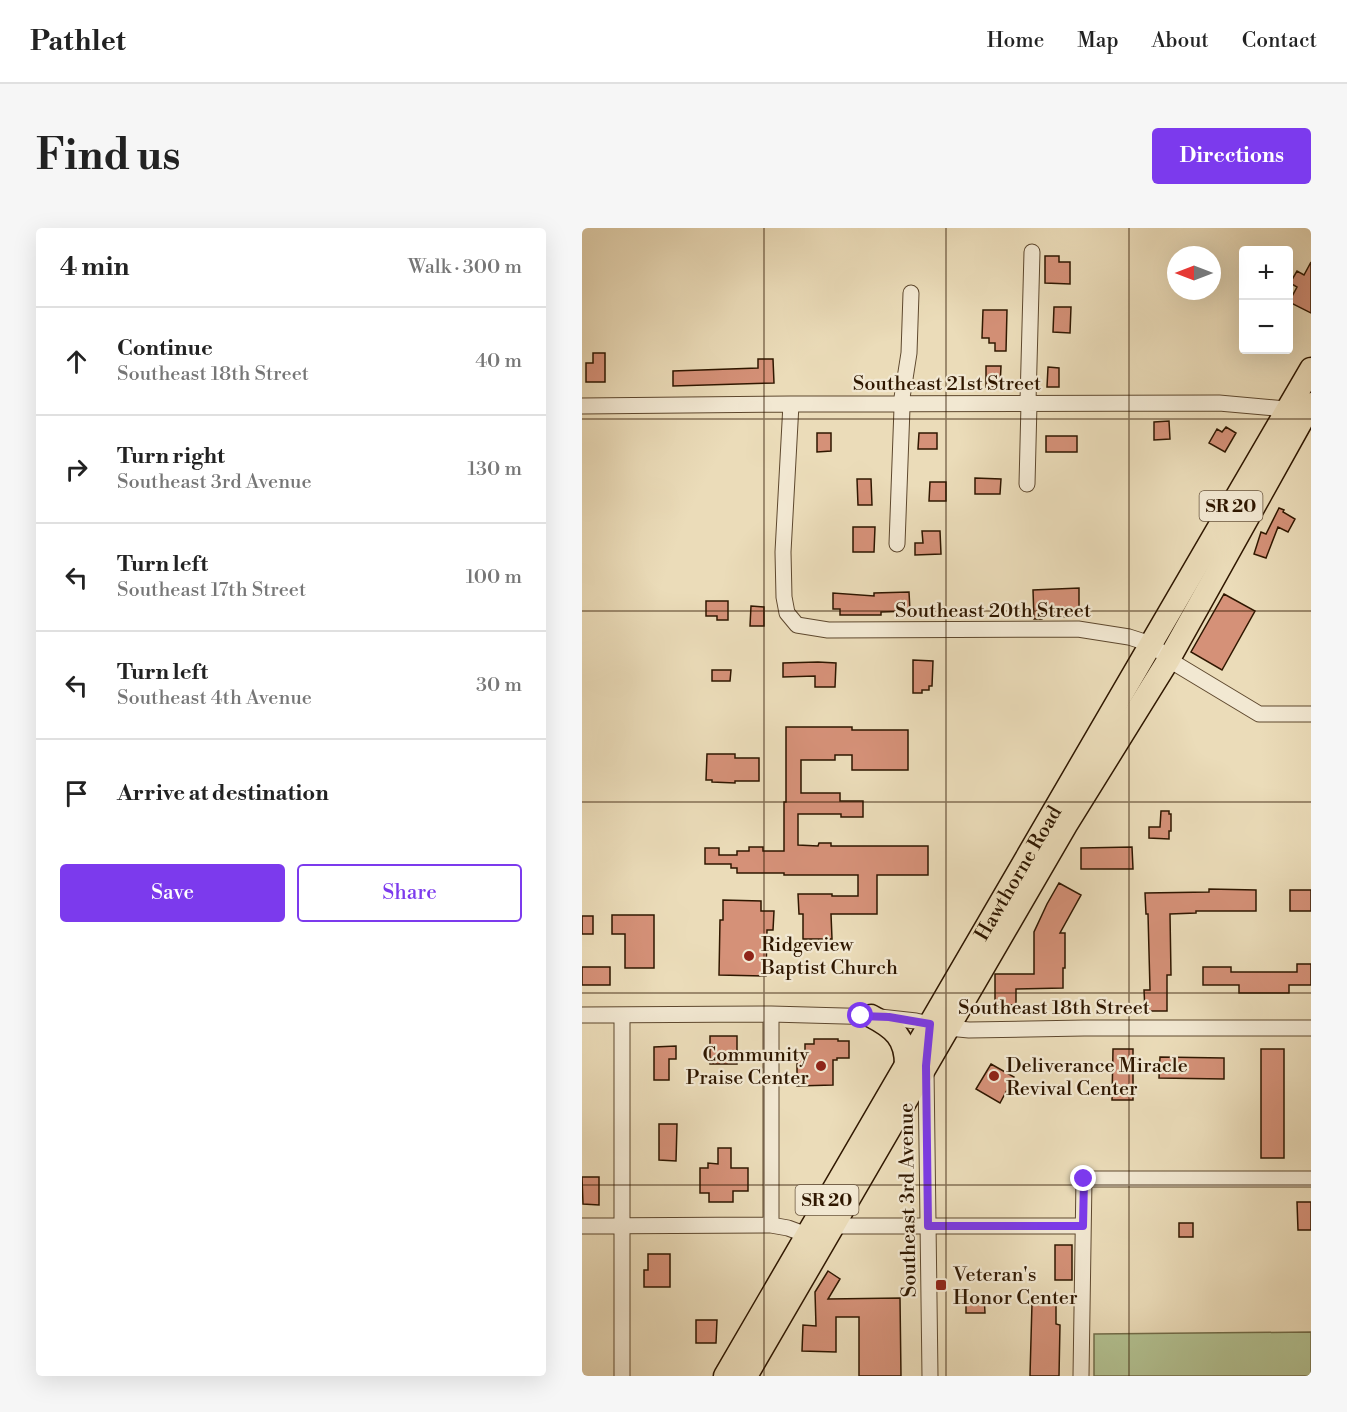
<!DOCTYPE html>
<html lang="en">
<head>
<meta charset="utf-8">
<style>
  :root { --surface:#fff; --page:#f6f6f6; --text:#222; --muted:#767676; --line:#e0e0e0; --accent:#7c3aed }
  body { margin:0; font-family:"Libre Bodoni",serif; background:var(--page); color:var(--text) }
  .controls { position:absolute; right:18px; top:18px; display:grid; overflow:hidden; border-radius:6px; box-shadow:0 6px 24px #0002 }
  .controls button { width:54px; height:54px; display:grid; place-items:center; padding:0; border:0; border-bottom:2px solid var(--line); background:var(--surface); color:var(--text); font:30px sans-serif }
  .compass { position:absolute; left:585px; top:18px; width:54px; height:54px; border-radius:50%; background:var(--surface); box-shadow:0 6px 24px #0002; rotate:270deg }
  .stop { position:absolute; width:18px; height:18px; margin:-14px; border:4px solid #7c3aed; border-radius:50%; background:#fff }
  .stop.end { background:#7c3aed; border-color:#fff; box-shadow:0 2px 6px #0008 }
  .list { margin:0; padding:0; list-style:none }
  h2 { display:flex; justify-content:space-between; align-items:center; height:78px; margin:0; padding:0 24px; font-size:26px }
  h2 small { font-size:20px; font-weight:400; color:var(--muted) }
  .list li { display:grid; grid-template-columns:39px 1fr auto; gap:18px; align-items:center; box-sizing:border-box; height:108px; padding:0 24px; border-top:2px solid var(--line) }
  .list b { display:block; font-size:22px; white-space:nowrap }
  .list p { margin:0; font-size:20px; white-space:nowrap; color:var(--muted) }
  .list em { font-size:20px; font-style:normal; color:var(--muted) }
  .actions { display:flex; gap:12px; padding:18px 24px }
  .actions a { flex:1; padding:14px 0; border:2px solid var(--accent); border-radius:6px; text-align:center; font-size:21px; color:var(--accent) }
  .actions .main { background:var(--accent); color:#fff }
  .icon { flex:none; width:33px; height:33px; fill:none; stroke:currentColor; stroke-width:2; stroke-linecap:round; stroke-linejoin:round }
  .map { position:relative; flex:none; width:729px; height:1148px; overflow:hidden; border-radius:6px }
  header { display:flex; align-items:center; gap:36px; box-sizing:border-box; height:84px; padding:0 30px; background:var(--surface); border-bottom:2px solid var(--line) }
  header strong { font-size:28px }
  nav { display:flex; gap:33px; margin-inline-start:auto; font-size:21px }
  .intro { display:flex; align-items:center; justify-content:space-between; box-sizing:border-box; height:144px; padding:0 36px }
  h1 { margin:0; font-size:42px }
  .button { padding:15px 27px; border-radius:6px; background:var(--accent); color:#fff; font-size:21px; font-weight:700 }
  main { display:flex; gap:36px; padding:0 36px }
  aside { flex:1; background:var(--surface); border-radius:6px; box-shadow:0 6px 24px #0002 }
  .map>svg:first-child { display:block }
  .green { fill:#b3c292; stroke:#716c49; stroke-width:1.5 }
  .building { fill:#d59178; stroke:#2f1700; stroke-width:1.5 }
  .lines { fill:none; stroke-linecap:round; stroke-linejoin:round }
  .minor-casing { stroke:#5e482e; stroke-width:17 }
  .highway-casing { stroke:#2f1700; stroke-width:25 }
  .minor { stroke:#f2e8d2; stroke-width:15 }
  .highway { stroke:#ebdcb9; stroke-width:22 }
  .route { stroke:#7c3aed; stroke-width:8 }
  .grid { fill:none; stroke:#2f1700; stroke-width:1.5; stroke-opacity:0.55 }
  .poi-dot { fill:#8f2418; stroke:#f2e8d2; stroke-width:2 }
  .labels { text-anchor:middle; stroke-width:4.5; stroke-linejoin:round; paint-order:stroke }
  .shield { fill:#f2e8d2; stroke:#6a563f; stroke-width:1.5 }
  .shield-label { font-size:18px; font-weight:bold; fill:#2f1700 }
  .street-label { font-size:20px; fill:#2f1700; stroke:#f2e8d2 }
  .poi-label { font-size:20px; fill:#2f1700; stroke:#f2e8d2; text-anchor:start }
</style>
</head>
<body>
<header>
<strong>Pathlet</strong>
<nav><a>Home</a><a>Map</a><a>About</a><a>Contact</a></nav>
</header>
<div class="intro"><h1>Find us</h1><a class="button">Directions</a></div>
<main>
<aside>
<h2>4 min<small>Walk · 300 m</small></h2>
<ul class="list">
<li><svg class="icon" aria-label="ahead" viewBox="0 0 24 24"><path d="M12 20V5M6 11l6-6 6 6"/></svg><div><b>Continue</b><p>Southeast 18th Street</p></div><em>40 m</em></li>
<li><svg class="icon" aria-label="right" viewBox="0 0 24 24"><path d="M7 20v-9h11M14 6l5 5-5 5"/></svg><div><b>Turn right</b><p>Southeast 3rd Avenue</p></div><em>130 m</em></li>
<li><svg class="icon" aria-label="left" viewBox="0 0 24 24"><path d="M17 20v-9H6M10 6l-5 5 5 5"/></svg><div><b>Turn left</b><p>Southeast 17th Street</p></div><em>100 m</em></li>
<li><svg class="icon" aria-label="left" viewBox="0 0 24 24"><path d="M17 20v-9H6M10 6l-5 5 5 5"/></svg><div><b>Turn left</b><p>Southeast 4th Avenue</p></div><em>30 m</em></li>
<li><svg class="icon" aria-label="arrive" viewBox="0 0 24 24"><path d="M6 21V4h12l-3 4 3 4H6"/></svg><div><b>Arrive at destination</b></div></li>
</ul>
<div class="actions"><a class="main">Save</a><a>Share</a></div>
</aside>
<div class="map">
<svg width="729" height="1148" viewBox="0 0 729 1148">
  <rect width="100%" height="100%" fill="#ebdcb9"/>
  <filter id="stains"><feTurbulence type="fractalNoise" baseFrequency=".00333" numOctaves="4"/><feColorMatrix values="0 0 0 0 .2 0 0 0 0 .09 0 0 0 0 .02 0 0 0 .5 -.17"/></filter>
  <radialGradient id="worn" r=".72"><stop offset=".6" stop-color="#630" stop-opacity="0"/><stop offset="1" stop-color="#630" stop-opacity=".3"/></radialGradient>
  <path class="green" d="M 729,1104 L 729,1148 L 512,1148 L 512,1106 Z"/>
  <path class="building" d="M 463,28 L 477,28 L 477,34 L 488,34 L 488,56 L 463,55 Z
    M 729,34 L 729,85 L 707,74 L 715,59 L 708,55 L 715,43 L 722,47 Z
    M 472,79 L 489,79 L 488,105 L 471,104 Z
    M 401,82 L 425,82 L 424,123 L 413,123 L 413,115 L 407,115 L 407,110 L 400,110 Z
    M 11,125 L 23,125 L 23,154 L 4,154 L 4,135 L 11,135 Z
    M 176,131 L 191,131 L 192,155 L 91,158 L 91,143 L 176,140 Z
    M 404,138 L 419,138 L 418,159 L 404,159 Z
    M 466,139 L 477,140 L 477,159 L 465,159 Z
    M 587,193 L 588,211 L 572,212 L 572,194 Z
    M 644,199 L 654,205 L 643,224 L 627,215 L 635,201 L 640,204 Z
    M 235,205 L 249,205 L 249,223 L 235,224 Z
    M 337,205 L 355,205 L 355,221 L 336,221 Z
    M 464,208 L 495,208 L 495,224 L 464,224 Z
    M 393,250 L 419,251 L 418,266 L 393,266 Z
    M 275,251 L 289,251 L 290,277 L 276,277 Z
    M 348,254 L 364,254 L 364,273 L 347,273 Z
    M 697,280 L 702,282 L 701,284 L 713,291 L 706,304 L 696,299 L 684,330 L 672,326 L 679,304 L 684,306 Z
    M 271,299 L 293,299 L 292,324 L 271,324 Z
    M 340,303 L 358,303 L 359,326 L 333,327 L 333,315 L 341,315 Z
    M 497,360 L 497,388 L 476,389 L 476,384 L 460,385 L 460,391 L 452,391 L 451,362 Z
    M 327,364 L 328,383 L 299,384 L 299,387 L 258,387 L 258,381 L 251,381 L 251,365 L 292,368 L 292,365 Z
    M 642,366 L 673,383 L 640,442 L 609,424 Z
    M 124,373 L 146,373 L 146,392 L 135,392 L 135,388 L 124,388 Z
    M 169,378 L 182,379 L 182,398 L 168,398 Z
    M 331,432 L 351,433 L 350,458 L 347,458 L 347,462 L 340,462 L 340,465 L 331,465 Z
    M 236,434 L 254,435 L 253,459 L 233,459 L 233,448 L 201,449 L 201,435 Z
    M 130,442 L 149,442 L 148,453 L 130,453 Z
    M 204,499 L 270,499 L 270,502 L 326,502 L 326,542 L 270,542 L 270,527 L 253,527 L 253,532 L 219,532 L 219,565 L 258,565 L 258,573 L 281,573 L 281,589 L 259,589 L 259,586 L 216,586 L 216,617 L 236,618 L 237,615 L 249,615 L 249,618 L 346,618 L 346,647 L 295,647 L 295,686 L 249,686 L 250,711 L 221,711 L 221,686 L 217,686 L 216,666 L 250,666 L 250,668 L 276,668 L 276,647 L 202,647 L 202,645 L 155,645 L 155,640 L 149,640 L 149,636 L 123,636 L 123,620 L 137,620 L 137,627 L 155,627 L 155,623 L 167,623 L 167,619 L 181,619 L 181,623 L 202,623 L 202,574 L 204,574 Z
    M 125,526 L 153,526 L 153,530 L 177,530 L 177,553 L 153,553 L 153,555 L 130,554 L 130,552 L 124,552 Z
    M 579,583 L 587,583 L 587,586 L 589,586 L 589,603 L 587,603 L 587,611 L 567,610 L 567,599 L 578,599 Z
    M 550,619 L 551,641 L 499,641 L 499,620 Z
    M 477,655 L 499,667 L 478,705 L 483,705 L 483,740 L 481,740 L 481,760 L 434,761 L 434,777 L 426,777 L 426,780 L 413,780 L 413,746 L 452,746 L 452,704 L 465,676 Z
    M 627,661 L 674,662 L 674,683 L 614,683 L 614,685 L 588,686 L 589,747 L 585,747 L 585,783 L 563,783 L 562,762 L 568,762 L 566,686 L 564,686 L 563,665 L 627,664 Z
    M 708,662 L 729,662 L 729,683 L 708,683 Z
    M 141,672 L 179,673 L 179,683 L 192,683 L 191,702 L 185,702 L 184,748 L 137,747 L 138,692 L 141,692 Z
    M 30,687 L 72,687 L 72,740 L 43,740 L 43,706 L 30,706 Z
    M 0,688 L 11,688 L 11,706 L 0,706 Z
    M 715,736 L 729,736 L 729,757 L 707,757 L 707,765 L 657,765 L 657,757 L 621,757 L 621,739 L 649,739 L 649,744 L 715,744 Z
    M 0,739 L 28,739 L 28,757 L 0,757 Z
    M 128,808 L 155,808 L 155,836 L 128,836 Z
    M 232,811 L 256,811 L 256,813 L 267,813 L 267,830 L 255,830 L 255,832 L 251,832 L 251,857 L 215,858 L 215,831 L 223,831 L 223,816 L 232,816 Z
    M 94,818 L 94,831 L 87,831 L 87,852 L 72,852 L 72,819 Z
    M 531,821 L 551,821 L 551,872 L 530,872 Z
    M 679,821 L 702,821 L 702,930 L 679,930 Z
    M 578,829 L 642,830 L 642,851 L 577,850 Z
    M 409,836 L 432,849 L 418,875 L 394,861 Z
    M 77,896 L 95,896 L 94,933 L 77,932 Z
    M 136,920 L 149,920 L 149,940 L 166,940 L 166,963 L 151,963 L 151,974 L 127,974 L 127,965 L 118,965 L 118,940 L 126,940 L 126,935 L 136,936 Z
    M 0,949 L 17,949 L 17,977 L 1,976 Z
    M 715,974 L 729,974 L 729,1002 L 716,1002 Z
    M 597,995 L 611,995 L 611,1009 L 597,1009 Z
    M 473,1017 L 490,1017 L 490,1052 L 473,1052 Z
    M 66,1026 L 88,1026 L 88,1059 L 62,1059 L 62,1042 L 66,1042 Z
    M 246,1043 L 258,1051 L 246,1071 L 318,1070 L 319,1148 L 277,1148 L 277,1089 L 254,1089 L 254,1124 L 220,1123 L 221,1097 L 234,1098 L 233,1064 Z
    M 384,1068 L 402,1068 L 403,1085 L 384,1085 Z
    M 450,1075 L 474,1076 L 474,1096 L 478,1097 L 477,1148 L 448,1148 Z
    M 114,1092 L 135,1092 L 134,1115 L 114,1115 Z"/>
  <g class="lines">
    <defs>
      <path id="minor" d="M 209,176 L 201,324 L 202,369 L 205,385 L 215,397 L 246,402 L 496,401 L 547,409 L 569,416 L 594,436 L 677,486 L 729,486
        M 0,178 L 209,176 L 637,175 L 714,182
        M 445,256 L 447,176 L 446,173 L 450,24
        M 315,316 L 320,180 L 319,176 L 327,125 L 329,65
        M 189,786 L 189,997
        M 0,787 L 189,786 L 298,789 L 334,793 L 366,800 L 387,802 L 502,800 L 729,800
        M 40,787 L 40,1148
        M 344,841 L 348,1148
        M 0,998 L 189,997 L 206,1000 L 225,1007
        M 251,998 L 501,998
        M 499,1148 L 502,951 L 729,951"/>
      <g id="highway">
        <path d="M 289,788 C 312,800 324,810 324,837"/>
        <path id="s1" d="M 143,1148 L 729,141"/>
        <path d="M 164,1148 L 484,597 L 587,431 L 729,176"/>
      </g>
    </defs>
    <use href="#minor" class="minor-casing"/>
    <use href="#highway" class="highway-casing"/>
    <use href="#minor" class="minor"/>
    <use href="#highway" class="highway"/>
  </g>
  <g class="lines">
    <path class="route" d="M 279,788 L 307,789 L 348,796 L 344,838 L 346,998 L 501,998 L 502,951"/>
  </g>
  <path class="grid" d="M 182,0 L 182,1148M 364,0 L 364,1148M 547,0 L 547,1148M 0,191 L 729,191M 0,383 L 729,383M 0,574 L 729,574M 0,765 L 729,765M 0,957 L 729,957"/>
  <g class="poi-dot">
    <circle cx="167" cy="728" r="6"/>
    <circle cx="239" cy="838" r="6"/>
    <circle cx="412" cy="848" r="6"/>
    <rect x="353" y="1051" width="12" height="12" rx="3"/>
  </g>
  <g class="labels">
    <g class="shield">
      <rect x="617.5" y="263" width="63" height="30" rx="4.5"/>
      <rect x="213.5" y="957" width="63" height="30" rx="4.5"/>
    </g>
    <g class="shield-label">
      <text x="649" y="284">SR 20</text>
      <text x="245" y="978">SR 20</text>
    </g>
    <g class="street-label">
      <text x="365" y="162">Southeast 21st Street</text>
      <text x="411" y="389">Southeast 20th Street</text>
      <text dy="7" stroke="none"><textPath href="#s1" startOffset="582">Hawthorne Road</textPath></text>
      <text x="472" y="786">Southeast 18th Street</text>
      <text transform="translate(325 972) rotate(-91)" y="7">Southeast 3rd Avenue</text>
    </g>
    <g class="poi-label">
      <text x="179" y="723">Ridgeview<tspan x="179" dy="23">Baptist Church</tspan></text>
      <text x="227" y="833" text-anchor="end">Community<tspan x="227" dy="23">Praise Center</tspan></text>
      <text x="424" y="844">Deliverance Miracle<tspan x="424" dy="23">Revival Center</tspan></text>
      <text x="371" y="1053">Veteran's<tspan x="371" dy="23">Honor Center</tspan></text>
    </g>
  </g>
  <rect width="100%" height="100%" filter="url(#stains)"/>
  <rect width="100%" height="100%" fill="url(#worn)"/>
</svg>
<div class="controls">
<button>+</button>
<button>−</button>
</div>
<svg class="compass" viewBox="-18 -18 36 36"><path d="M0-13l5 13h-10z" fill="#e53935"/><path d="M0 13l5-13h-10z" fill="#767676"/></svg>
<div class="stop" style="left:279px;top:788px"></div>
<div class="stop end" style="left:502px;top:951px"></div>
</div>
</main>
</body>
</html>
